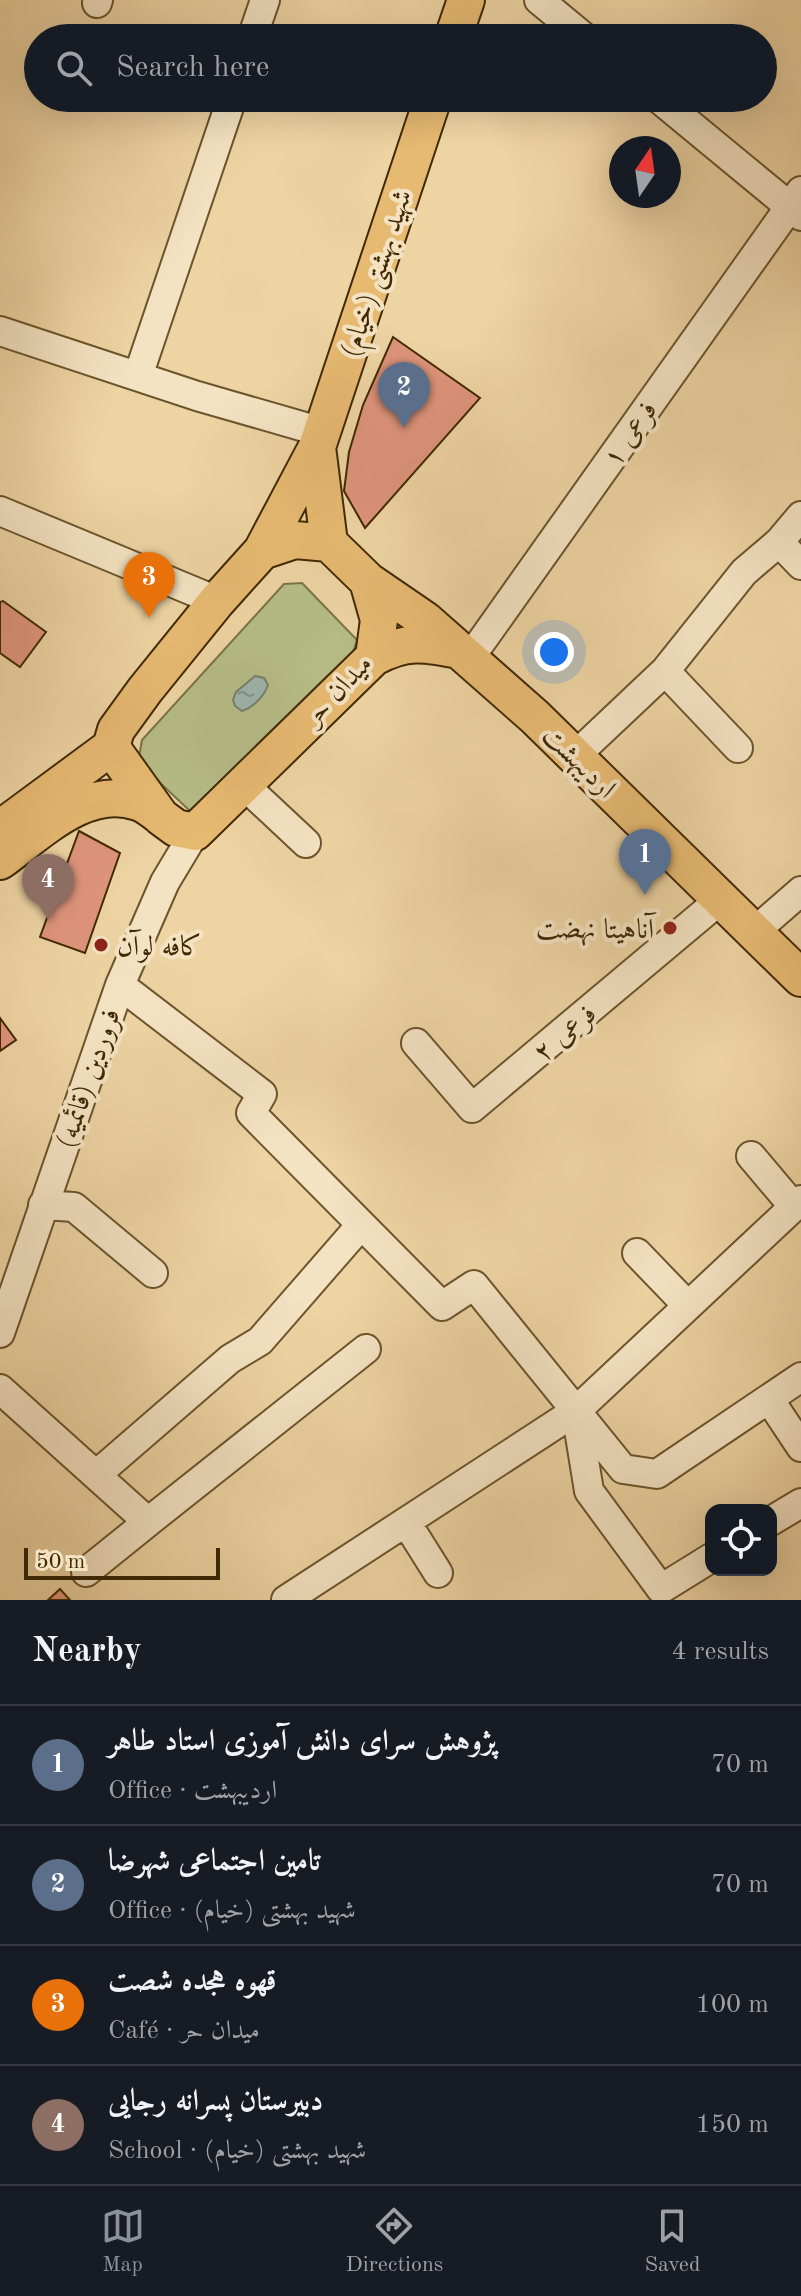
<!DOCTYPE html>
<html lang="en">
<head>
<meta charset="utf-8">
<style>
  :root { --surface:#171b24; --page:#20242c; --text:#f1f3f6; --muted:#9ea1a6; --line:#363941; --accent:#8c9099 }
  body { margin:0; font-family:"Old Standard TT",Amiri,serif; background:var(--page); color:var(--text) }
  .controls { position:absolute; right:24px; bottom:24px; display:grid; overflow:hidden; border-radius:16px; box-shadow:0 8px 32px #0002 }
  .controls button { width:72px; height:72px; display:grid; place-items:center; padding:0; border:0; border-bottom:2px solid var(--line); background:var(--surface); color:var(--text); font:40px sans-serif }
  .compass { position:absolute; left:609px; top:136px; width:72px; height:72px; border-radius:50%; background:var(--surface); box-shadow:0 8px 32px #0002; rotate:13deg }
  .scale { position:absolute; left:24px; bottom:20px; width:196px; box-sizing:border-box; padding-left:8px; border:4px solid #402904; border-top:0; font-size:22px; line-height:28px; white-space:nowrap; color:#402904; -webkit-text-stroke:6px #f4e3c3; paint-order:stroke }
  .you { position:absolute; left:554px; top:652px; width:28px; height:28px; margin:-20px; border:6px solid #fff; border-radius:50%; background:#1a73e8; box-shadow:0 0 0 12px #1a73e833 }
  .badge { display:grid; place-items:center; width:52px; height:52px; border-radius:50%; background:var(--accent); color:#fff; font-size:26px; font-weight:700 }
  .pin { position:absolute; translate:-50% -66px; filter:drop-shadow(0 2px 4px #0008) }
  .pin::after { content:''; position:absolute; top:42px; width:28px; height:24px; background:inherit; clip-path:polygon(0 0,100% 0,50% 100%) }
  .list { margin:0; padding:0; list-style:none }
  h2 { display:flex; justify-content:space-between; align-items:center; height:104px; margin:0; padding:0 32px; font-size:34px }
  h2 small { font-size:26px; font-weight:400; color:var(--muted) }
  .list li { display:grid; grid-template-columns:52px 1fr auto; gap:24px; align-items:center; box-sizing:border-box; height:120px; padding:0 32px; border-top:2px solid var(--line) }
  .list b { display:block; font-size:30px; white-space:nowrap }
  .list p { margin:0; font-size:26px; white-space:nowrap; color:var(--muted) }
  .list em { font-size:26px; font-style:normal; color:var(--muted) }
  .icon { flex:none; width:44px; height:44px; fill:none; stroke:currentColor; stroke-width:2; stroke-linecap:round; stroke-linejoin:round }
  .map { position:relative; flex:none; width:801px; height:1600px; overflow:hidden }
  .search { position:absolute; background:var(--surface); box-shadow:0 8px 32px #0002; left:24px; right:24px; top:24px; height:88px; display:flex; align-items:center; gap:20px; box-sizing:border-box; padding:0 28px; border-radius:44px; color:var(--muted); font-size:30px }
  .sheet { height:584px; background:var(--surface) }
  nav { display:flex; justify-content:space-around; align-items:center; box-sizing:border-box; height:112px; border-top:2px solid var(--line); background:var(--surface); font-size:22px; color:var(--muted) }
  nav a { display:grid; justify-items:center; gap:4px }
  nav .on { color:var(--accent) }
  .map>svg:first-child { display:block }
  .green { fill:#b6bd87; stroke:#7b7346; stroke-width:2 }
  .water { fill:url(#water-ripples); stroke:#787e6b; stroke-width:2 }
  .building { fill:#de947c; stroke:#402904; stroke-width:2 }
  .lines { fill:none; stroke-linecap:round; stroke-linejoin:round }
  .minor-casing { stroke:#6c542c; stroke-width:32 }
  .major-casing { stroke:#402904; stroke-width:40 }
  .minor { stroke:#f4e3c3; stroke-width:28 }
  .major { stroke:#e7ba72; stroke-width:36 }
  .poi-dot { fill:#8f2418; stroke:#f4e3c3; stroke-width:3 }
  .labels { text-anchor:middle; stroke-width:8; stroke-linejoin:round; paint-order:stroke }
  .street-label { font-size:28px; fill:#402904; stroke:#f4e3c3 }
  .poi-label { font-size:28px; fill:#402904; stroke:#f4e3c3; text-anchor:end }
</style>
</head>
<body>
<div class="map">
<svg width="801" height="1600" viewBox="0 0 801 1600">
  <defs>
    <pattern id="water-ripples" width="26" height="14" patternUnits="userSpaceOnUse" patternTransform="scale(2)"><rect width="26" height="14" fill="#9db6b0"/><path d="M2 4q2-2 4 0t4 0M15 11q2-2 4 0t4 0" fill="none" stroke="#81948d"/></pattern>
  </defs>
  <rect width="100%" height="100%" fill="#eed4a3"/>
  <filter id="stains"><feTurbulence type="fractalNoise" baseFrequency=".0025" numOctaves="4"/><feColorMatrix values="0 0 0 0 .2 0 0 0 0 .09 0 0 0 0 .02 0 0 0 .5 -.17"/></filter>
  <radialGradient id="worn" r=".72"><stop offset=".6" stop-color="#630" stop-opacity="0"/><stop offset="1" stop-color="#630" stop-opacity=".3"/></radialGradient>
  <path class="green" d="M 302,583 L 357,640 L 352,656 L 205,804 L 190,811 L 138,762 L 142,740 L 284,584 Z"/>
  <path class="water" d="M 255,676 L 264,678 L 268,685 C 264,696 254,707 242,711 L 235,706 L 233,700 L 236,692 Z"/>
  <path class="building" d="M 393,337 L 480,398 L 365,528 L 344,491 L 349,452 L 363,405 Z
    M 3,601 L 46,632 L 20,667 L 0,653 L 0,602 Z
    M 79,831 L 120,853 L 85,953 L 40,937 Z
    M 0,1018 L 16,1040 L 0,1051 Z
    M 60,1589 L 70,1600 L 48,1600 Z"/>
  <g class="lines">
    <defs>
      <path id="minor" d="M 539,0 L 585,38
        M 97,3 L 98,0
        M 252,38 L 265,0
        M 658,98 L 801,216
        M 0,331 L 197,396 L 322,432
        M 138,376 L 232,98
        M 0,511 L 217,601
        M 779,542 L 801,565
        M 469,659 L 801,191
        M 665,671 L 738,748
        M 575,756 L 665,671 L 744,572 L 779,542 L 801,516
        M 244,785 L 306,843
        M 754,932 L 801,891
        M 120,985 L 262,1094 L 251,1113 L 442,1306 L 474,1285 L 623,1469 L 657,1474 L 801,1377
        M 416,1043 L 472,1108 L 721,899
        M 751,1156 L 794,1207
        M 43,1205 L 74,1207 L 153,1273
        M 637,1253 L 688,1306
        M 0,1333 L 120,985 L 165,882 L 195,832
        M 0,1389 L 148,1522 L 366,1349
        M 769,1399 L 801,1447
        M 576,1411 L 589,1491 L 661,1589 L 711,1558
        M 96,1475 L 230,1359 L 260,1341 L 361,1225
        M 771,1521 L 801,1503
        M 406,1522 L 438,1573
        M 86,1572 L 148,1522
        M 286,1600 L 576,1411 L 801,1200"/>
      <path id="major" d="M 453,38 L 466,0
        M 317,447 L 329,543
        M 295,540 L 329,543 L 368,581 L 379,620 L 374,657 L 195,832 L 176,828 L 161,817 L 111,747 L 116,730 L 145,690 L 217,601 L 262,551 Z
        M 262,551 L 317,447 L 433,98
        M 368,581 L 425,620 L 535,717 L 801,978
        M 374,657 C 406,640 424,643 459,650
        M 0,829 L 111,747
        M 0,861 C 39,833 86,784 138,802 C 145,804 152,810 159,815"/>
    </defs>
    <use href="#minor" class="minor-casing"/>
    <use href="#major" class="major-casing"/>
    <use href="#minor" class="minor"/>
    <use href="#major" class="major"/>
  </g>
  <g class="poi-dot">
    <circle cx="670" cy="928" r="8"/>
    <circle cx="101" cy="945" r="8"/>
  </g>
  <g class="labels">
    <g class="street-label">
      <text transform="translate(375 273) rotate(-72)" y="10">شهید بهشتی (خیام)</text>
      <text transform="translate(629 433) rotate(-55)" y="10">فرعی ۱</text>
      <text transform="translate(337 689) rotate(-47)" y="10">میدان حر</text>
      <text transform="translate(580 761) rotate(44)" y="10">اردیبهشت</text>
      <text transform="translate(564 1032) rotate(-40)" y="10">فرعی ۲</text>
      <text transform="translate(87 1078) rotate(-71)" y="10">فروردین (قائمیه)</text>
    </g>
    <g class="poi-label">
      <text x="654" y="938">آناهیتا نهضت</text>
      <text x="117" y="955" text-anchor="start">کافه لوآن</text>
    </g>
  </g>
  <rect width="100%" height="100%" filter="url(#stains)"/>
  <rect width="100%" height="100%" fill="url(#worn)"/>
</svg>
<div class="controls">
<button><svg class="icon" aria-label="locate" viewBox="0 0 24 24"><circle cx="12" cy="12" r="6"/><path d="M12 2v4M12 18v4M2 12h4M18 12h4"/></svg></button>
</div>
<svg class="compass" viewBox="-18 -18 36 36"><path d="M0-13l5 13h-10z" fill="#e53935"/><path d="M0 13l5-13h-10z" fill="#9ea1a6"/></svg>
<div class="scale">50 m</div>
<div class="you"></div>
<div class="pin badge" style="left:645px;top:895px;background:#5c6f8a">1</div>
<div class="pin badge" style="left:404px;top:428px;background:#5c6f8a">2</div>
<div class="pin badge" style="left:149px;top:618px;background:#e8710a">3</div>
<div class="pin badge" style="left:48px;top:920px;background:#8d6e63">4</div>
<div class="search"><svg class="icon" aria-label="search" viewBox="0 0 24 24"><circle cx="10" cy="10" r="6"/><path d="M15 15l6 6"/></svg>Search here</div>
</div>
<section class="sheet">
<h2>Nearby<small>4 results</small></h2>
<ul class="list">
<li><span class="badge" style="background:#5c6f8a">1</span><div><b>پژوهش سرای دانش آموزی استاد طاهر</b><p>Office · اردیبهشت</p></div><em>70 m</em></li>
<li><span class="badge" style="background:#5c6f8a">2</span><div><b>تامین اجتماعی شهرضا</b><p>Office · شهید بهشتی (خیام)</p></div><em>70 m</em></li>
<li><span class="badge" style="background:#e8710a">3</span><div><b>قهوه هجده شصت</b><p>Café · میدان حر</p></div><em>100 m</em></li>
<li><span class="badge" style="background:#8d6e63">4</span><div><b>دبیرستان پسرانه رجایی</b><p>School · شهید بهشتی (خیام)</p></div><em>150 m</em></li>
</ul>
</section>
<nav>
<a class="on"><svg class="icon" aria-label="map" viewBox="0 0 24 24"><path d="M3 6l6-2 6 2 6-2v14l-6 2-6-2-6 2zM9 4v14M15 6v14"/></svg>Map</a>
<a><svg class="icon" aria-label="directions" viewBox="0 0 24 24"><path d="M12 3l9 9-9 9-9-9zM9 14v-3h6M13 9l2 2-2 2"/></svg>Directions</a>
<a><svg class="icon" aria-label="saved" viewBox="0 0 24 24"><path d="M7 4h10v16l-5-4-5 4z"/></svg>Saved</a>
</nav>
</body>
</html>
